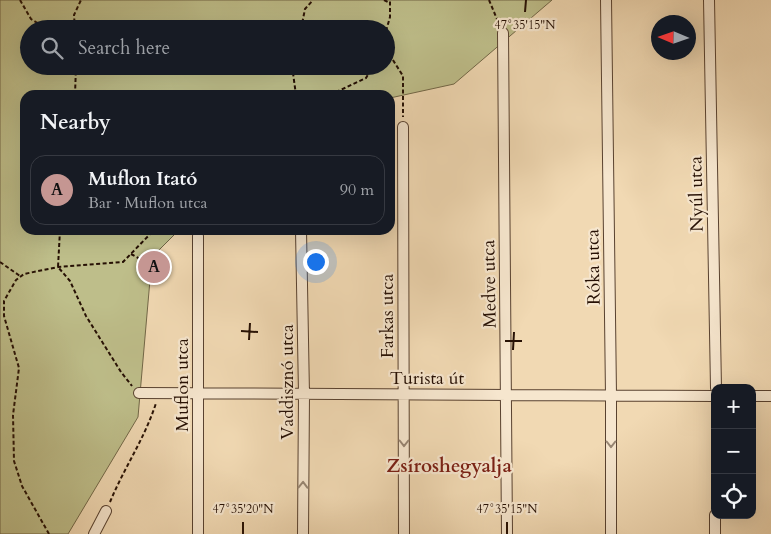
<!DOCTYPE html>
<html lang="en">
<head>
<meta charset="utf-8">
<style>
  :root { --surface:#171b24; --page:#242831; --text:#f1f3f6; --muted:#9ea1a6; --line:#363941; --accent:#c59692 }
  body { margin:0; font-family:Cardo,serif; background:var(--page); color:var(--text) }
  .controls { position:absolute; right:15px; bottom:15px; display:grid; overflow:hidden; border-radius:10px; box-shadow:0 5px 20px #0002 }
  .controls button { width:45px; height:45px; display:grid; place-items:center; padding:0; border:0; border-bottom:1px solid var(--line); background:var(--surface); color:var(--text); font:25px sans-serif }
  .compass { position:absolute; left:651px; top:15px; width:45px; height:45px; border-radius:50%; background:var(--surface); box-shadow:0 5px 20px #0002; rotate:272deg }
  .you { position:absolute; left:315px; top:261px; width:18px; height:18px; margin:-12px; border:4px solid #fff; border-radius:50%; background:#1a73e8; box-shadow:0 0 0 8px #1a73e833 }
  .badge { display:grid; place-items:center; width:32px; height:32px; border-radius:50%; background:var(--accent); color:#111; font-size:16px; font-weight:700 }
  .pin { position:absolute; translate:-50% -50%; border:2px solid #fff; box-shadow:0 1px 5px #0006 }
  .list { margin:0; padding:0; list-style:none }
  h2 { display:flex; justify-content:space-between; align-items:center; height:65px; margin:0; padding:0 20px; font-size:21px }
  h2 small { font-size:16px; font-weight:400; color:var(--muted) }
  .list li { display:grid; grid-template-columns:32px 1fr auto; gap:15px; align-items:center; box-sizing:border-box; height:70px; margin:0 10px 10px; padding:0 10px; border:1px solid var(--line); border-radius:15px }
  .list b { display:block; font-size:19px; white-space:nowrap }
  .list p { margin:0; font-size:16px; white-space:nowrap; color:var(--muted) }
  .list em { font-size:16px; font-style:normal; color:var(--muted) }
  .icon { flex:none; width:28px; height:28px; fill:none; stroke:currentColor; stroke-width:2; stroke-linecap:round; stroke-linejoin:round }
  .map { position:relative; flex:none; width:771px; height:534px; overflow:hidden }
  .search { position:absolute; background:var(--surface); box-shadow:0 5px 20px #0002; left:20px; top:20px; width:375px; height:55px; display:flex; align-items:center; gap:12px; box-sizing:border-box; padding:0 18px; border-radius:28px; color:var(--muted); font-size:19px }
  .panel { position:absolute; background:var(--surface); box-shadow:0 5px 20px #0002; left:20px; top:90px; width:375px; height:145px; border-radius:15px }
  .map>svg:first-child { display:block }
  .green { fill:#bebe8a; stroke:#726747; fill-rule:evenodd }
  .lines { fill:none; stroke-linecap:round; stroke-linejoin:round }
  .street-casing { stroke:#594230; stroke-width:12 }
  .path { stroke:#261004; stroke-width:2; stroke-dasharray:4 2.5; stroke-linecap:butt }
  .street { stroke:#f6e6ce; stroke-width:10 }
  .oneway { stroke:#988673 }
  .ticks { fill:none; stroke:#261004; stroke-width:2 }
  .labels { text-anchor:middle; stroke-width:4.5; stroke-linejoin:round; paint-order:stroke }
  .street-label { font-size:18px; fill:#261004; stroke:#f6e6ce }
  .neighbourhood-label { font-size:19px; font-weight:bold; fill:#7a1f14; stroke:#f6e6ce }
  .ticks-label { font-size:12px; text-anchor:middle; fill:#261004; stroke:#f6e6ce; stroke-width:4.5; stroke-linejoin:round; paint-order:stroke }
</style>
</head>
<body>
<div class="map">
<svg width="771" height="534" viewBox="0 0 771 534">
  <rect width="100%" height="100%" fill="#f1d9b3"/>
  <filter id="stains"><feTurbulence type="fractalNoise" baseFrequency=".004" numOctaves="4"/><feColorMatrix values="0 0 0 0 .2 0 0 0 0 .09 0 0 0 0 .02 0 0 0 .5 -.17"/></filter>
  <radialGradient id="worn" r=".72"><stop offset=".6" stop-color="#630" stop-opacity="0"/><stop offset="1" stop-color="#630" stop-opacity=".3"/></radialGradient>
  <path class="green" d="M 0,0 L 552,0 L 454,84 L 390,98 L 390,95 L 25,95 L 25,230 L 179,230 L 152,257 L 138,417 L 68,534 L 0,534 ZM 29,29 L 386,29 L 386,66 L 29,66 Z"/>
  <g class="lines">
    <defs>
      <path id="street" d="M 606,0 L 611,395 L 611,534
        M 709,0 L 716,388
        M 503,33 L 507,534
        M 403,127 L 404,534
        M 301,230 L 304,394 L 303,534
        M 198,236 L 198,534
        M 139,393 L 715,396
        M 752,396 L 771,396
        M 94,534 L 106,511
        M 715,534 L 715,515"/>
    </defs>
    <use href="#street" class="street-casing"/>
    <path class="path" d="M 20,0 L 31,19 L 39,24 L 52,29
      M 384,0 L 390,3
      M 489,0 L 499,24
      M 75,29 L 74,15 L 81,0
      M 301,29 L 305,9 L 313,0
      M 386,31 L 390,17 L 390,0
      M 386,49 L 403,76 L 403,117
      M 294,66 L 293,73 L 296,95
      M 75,95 L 76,66
      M 330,95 L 366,78 L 373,66
      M 60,230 L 58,267 L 70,281 L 86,316 L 121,372 L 132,386
      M 131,254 L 142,260 L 152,262
      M 0,262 L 20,276
      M 110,502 C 124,468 145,438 156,403
      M 49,534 L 22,486 L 14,461 L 13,415 L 19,368 L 4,316 L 4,301 L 16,280 L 24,274 L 58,267 L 123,262 L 154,230"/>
    <use href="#street" class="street"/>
  </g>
  <defs><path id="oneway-chevron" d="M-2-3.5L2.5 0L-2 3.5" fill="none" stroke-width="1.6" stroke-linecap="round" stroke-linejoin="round" transform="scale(1.25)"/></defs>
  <g class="oneway">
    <use href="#oneway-chevron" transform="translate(404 443) rotate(90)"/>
    <use href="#oneway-chevron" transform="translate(611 444) rotate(90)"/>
    <use href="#oneway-chevron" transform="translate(303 485) rotate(-89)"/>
  </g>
  <path class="ticks" d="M 525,12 L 526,0M 241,331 L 258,332M 249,340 L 250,323M 505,341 L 522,341M 513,350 L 514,332M 243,534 L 243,522M 507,534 L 507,522"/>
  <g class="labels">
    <g class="street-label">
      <text transform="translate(696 194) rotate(-91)" y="6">Nyúl utca</text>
      <text transform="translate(593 267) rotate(-91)" y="6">Róka utca</text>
      <text transform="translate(489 284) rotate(-91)" y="6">Medve utca</text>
      <text transform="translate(387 316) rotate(-90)" y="6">Farkas utca</text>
      <text x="427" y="384">Turista út</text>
      <text transform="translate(287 382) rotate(-90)" y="6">Vaddisznó utca</text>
      <text transform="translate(182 385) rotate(-90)" y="6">Muflon utca</text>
    </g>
    <g class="neighbourhood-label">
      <text x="449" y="472">Zsíroshegyalja</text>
    </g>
  </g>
  <g class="ticks-label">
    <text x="525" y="29">47°35'15"N</text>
    <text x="243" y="513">47°35'20"N</text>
    <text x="507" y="513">47°35'15"N</text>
  </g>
  <rect width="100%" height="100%" filter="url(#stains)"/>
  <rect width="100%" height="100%" fill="url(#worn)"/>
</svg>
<div class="controls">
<button>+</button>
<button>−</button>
<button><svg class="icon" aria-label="locate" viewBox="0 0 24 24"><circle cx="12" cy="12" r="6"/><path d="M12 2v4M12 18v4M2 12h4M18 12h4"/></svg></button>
</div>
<svg class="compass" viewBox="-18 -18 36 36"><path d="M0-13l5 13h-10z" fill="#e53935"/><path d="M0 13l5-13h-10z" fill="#9ea1a6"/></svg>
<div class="you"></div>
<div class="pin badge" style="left:154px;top:267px">A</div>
<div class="search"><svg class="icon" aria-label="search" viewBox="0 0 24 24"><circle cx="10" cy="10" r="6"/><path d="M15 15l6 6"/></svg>Search here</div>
<section class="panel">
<h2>Nearby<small></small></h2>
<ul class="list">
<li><span class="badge">A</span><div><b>Muflon Itató</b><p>Bar · Muflon utca</p></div><em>90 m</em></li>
</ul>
</section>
</div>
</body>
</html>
